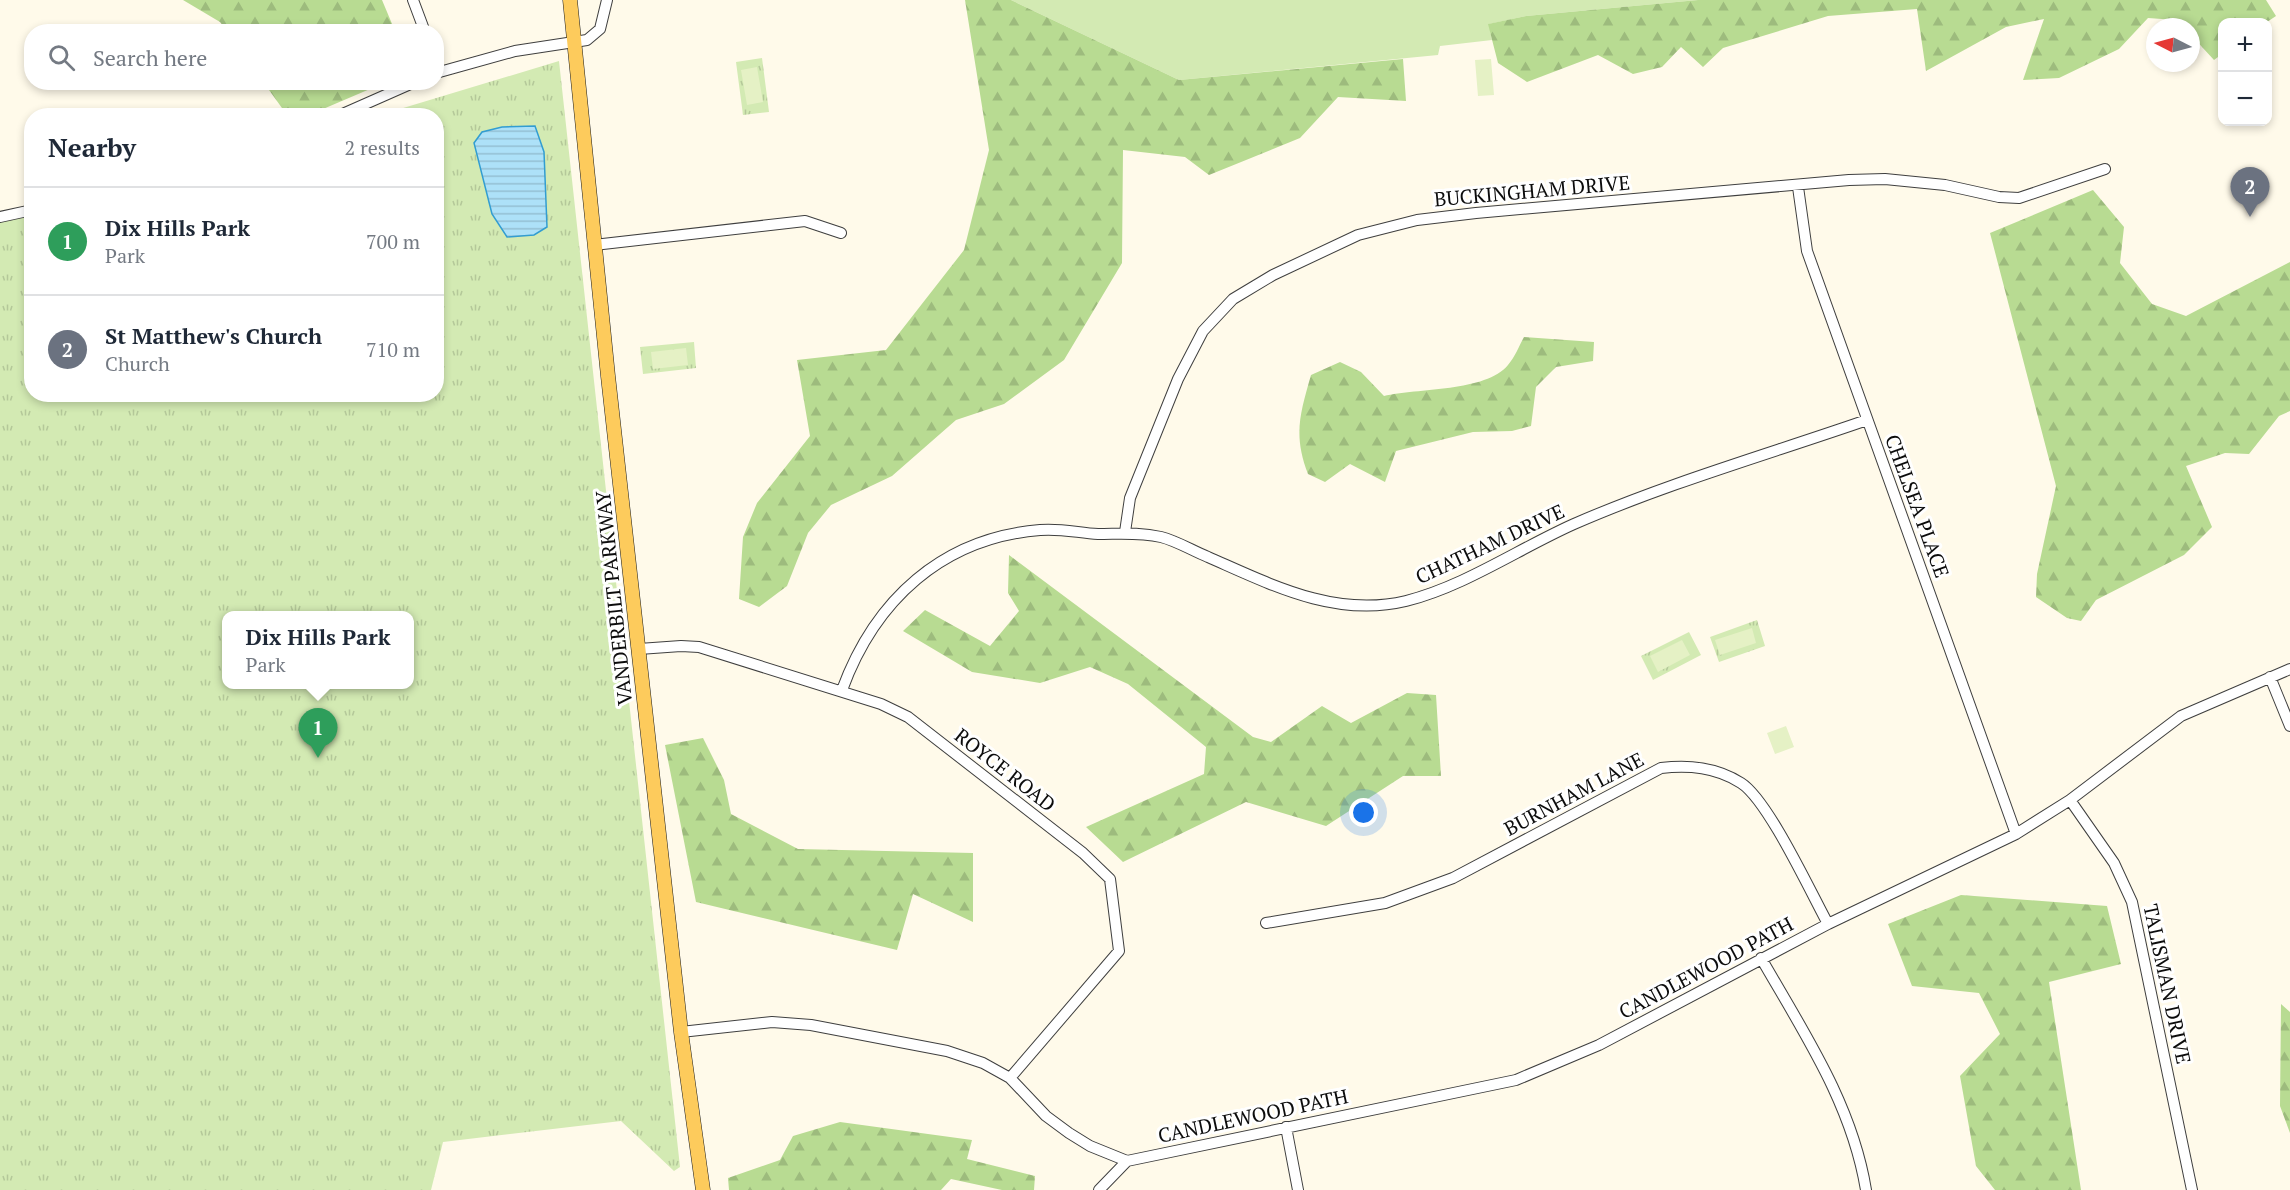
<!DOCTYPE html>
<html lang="en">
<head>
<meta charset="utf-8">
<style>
  :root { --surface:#fff; --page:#f6f6f7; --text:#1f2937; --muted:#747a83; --line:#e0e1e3; --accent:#ea580c }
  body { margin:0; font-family:"PT Serif",serif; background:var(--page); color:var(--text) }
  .controls { position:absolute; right:18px; top:18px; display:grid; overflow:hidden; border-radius:12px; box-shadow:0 3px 9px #0003 }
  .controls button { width:54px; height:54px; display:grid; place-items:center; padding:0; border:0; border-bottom:2px solid var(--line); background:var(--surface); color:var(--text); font:30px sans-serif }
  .compass { position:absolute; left:2146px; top:18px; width:54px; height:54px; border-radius:50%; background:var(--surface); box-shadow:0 3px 9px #0003; rotate:276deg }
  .you { position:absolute; left:1364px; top:813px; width:21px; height:21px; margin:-15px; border:4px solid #fff; border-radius:50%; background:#1a73e8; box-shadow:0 0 0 9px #1a73e833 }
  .badge { display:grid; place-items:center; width:39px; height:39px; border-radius:50%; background:var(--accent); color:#fff; font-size:20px; font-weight:700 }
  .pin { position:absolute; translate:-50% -50px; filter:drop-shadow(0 2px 3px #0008) }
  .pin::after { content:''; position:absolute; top:32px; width:21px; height:18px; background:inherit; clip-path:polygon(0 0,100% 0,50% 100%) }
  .popup { position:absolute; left:222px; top:611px; width:192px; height:78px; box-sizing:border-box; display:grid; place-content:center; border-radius:12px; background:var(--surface); filter:drop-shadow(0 2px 4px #0005); font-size:20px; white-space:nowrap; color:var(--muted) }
  .popup b { font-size:22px; color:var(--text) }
  .popup::after { content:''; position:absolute; left:50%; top:100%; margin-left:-12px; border:12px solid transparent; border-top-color:var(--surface) }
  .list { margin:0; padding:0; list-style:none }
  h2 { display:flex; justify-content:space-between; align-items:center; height:78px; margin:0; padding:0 24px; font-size:26px }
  h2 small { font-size:20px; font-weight:400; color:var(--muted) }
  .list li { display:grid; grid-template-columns:39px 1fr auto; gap:18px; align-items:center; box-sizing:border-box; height:108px; padding:0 24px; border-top:2px solid var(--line) }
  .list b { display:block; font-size:22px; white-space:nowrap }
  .list p { margin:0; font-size:20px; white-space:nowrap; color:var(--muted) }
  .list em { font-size:20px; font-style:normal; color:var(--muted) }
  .icon { flex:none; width:33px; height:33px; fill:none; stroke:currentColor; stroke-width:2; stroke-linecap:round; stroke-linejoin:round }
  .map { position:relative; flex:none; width:2290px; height:1190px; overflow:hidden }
  .search { position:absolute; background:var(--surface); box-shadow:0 3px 9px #0003; left:24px; top:24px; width:420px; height:66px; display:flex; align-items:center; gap:15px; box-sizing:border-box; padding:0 21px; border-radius:24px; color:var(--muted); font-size:22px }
  .panel { position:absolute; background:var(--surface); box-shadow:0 3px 9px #0003; left:24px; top:108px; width:420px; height:294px; border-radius:24px }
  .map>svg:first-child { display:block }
  .grass { fill:#d3eab3 }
  .forest { fill:url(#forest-firs) }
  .park { fill:url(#park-tufts); fill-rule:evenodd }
  .pitch { fill:#e5f1c5 }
  .water { fill:url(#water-rules); stroke:#329dd1; stroke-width:1.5 }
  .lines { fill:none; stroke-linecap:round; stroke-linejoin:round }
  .minor-casing { stroke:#3f3f3f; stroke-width:12 }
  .major-casing { stroke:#1d1d1d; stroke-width:15 }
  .minor { stroke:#fff; stroke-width:10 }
  .major { stroke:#fdcb5c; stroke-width:14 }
  .labels { text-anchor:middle; stroke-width:6; stroke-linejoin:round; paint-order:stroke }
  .street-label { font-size:20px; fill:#0c0c0c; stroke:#fff }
</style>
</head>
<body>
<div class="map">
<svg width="2290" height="1190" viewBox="0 0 2290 1190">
  <defs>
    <pattern id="forest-firs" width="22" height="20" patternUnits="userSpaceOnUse" patternTransform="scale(1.5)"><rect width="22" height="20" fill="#b8db92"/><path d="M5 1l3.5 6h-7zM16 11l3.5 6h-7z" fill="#9dbb7d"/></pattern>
    <pattern id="park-tufts" width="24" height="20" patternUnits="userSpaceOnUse" patternTransform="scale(1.5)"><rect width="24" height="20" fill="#d3eab3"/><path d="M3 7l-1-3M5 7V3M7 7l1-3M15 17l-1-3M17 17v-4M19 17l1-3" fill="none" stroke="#b4c899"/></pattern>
    <pattern id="water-rules" width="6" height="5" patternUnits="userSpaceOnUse" patternTransform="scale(1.5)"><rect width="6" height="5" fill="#ade1f8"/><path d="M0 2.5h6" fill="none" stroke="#94c0d3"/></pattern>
  </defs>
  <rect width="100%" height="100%" fill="#fffaea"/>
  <path class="grass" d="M 1011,0 L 1698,0 L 1526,16 L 1489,24 L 1492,40 L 1440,46 L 1438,55 L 1179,80 Z"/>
  <path class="forest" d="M 183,0 L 382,0 L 395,31 L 227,31 L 220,22 Z
    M 965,0 L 1011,0 L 1179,80 L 1403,59 L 1406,101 L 1338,97 L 1300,138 L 1209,175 L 1185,157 L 1123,150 L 1122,263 L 1064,360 L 1004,404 L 956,420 L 892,476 L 831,505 L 808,533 L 787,586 L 759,607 L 739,599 L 743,537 L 757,503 L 810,436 L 797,360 L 886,350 L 964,250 L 989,150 Z
    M 1698,0 L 2266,0 L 2276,16 L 2267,22 L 2222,22 L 2222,54 L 2214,60 L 2191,35 L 2191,27 L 2183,27 L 2176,20 L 2148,18 L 2119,49 L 2059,78 L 2023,80 L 2044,19 L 2006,27 L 1926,71 L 1917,9 L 1828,16 L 1723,48 L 1703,67 L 1681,47 L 1662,67 L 1633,74 L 1598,55 L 1527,82 L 1498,63 L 1488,24 L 1526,16 Z
    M 264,83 L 384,83 L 309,115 L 287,115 Z
    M 2093,190 L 2124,227 L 2120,263 L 2152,304 L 2186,316 L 2290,262 L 2290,411 L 2279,416 L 2249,454 L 2225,453 L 2186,466 L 2212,527 L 2184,555 L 2096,600 L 2081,621 L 2067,618 L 2036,597 L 2037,574 L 2056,486 L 1990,233 Z
    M 1524,337 L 1594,342 L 1593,361 L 1556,367 L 1536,387 L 1531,426 L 1512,431 L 1473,432 L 1396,451 L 1385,482 L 1350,464 L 1325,482 L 1308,474 C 1293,435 1300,414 1311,375 L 1340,362 L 1361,372 L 1384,396 C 1417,388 1486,392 1508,365 C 1515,357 1519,346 1524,337 Z
    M 1009,555 L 1253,737 L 1271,742 L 1322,706 L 1351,723 L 1407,693 L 1436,695 L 1441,776 L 1403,776 L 1326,826 L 1246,802 L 1123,862 L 1086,827 L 1204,774 L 1206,747 L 1128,684 L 1090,667 L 1040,683 L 972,672 L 903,631 L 925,610 L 990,646 L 1019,611 L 1008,593 Z
    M 703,738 L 724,780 L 731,814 L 798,849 L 973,853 L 973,922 L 913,894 L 897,950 L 696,902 L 665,745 Z
    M 1961,895 L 2107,906 L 2121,964 L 2049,982 L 2081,1190 L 1995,1190 L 1976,1166 L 1960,1076 L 2000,1034 L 1979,993 L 1912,986 L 1888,924 Z
    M 2281,1004 L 2290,1012 L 2290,1133 L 2280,1106 Z
    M 840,1122 L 972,1140 L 967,1159 L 1035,1176 L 1034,1190 L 1002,1190 L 951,1179 L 941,1190 L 729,1190 L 728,1178 L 780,1160 L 793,1136 Z"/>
  <path class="park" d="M 762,58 L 769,112 L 743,115 L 736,62 Z
    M 559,61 L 680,1167 L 674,1171 L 621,1121 L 443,1142 L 431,1190 L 0,1190 L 0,222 L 31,214 L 32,394 L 436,394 L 436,116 L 380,115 ZM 226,616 L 410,616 L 410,684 L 226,684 Z
    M 694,342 L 696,368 L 643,374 L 640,347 Z
    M 1757,620 L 1765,646 L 1719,662 L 1710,637 Z
    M 1689,632 L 1701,655 L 1653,680 L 1641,656 Z"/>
  <path class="pitch" d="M 1491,59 L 1494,95 L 1478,96 L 1475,60 Z
    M 757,67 L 763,102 L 747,105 L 741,70 Z
    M 686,348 L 688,365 L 653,369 L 651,352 Z
    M 1752,628 L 1756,643 L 1720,655 L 1715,640 Z
    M 1682,640 L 1690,655 L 1658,672 L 1650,656 Z
    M 1786,726 L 1794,747 L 1775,754 L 1767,733 Z"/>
  <path class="water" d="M 535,126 L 544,152 L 547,227 L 534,235 L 507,237 L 492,214 L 474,143 L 482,132 L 502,127 Z"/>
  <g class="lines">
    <defs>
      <path id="minor" d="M 413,0 L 425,32
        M 436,73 L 515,51 L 587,40 L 600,29 L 607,0
        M 338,116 L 415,82
        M 1798,187 L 1807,251 L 2016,834
        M 0,217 L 32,210
        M 594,245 L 805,221 L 841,233
        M 1125,532 L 1130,498 L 1178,379 L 1203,331 L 1233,299 L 1273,275 L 1358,235 L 1417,220 L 1476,213 L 1849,180 L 1885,179 L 1945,185 L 1999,197 L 2019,198 L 2105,169
        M 639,649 L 681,646 L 699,647 L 881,704 L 908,717 L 1083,853 L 1110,879 L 1119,951 L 1010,1078
        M 2270,677 L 2290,726
        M 842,690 C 875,600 942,538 1040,530 C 1060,528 1079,533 1098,534 C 1119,534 1139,532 1161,537 C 1177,541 1193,551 1208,557 C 1272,585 1335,618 1406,601 C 1465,586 1518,549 1574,524 C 1668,483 1769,454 1867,420
        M 2070,800 L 2114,863 L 2132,902 L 2192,1190
        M 1266,923 L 1385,903 L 1453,878 L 1661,768 C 1689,765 1716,767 1741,783 C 1768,800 1811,893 1828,924
        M 1761,958 C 1804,1033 1852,1104 1866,1190
        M 681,1032 L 772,1022 L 811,1025 L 947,1051 L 983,1063 L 1010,1078 L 1046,1116 L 1069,1133 L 1090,1146 L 1127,1161
        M 1286,1127 L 1298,1190
        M 1099,1190 L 1127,1161 L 1516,1080 L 1599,1045 L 1828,924 L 2016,834 L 2070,800 L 2181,716 L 2290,669"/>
      <path id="major" d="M 570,0 L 608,376 L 681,1032 L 703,1190"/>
    </defs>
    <use href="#minor" class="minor-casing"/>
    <use href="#major" class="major-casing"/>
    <use href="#minor" class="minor"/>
    <use href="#major" class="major"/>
  </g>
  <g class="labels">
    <g class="street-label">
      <text transform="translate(1532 191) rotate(-5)" y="7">BUCKINGHAM DRIVE</text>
      <text transform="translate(1917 506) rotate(70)" y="7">CHELSEA PLACE</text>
      <text transform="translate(1490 544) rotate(-25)" y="7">CHATHAM DRIVE</text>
      <text transform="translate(614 598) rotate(-96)" y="7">VANDERBILT PARKWAY</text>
      <text transform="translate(1005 770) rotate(38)" y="7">ROYCE ROAD</text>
      <text transform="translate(1574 794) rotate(-28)" y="7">BURNHAM LANE</text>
      <text transform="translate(1706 968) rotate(-28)" y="7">CANDLEWOOD PATH</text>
      <text transform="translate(2167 984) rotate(78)" y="7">TALISMAN DRIVE</text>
      <text transform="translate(1253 1116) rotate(-12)" y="7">CANDLEWOOD PATH</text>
    </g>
  </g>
</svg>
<div class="controls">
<button>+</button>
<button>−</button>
</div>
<svg class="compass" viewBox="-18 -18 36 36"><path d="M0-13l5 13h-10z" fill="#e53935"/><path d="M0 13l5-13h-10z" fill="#747a83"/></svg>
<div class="you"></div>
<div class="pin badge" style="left:318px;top:758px;background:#2e9e5b">1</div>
<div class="popup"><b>Dix Hills Park</b>Park</div>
<div class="pin badge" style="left:2250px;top:217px;background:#6b7280">2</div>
<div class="search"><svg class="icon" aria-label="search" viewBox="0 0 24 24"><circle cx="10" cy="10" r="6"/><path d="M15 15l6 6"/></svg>Search here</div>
<section class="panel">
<h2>Nearby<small>2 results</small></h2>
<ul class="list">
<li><span class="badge" style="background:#2e9e5b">1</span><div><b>Dix Hills Park</b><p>Park</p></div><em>700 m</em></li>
<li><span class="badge" style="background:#6b7280">2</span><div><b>St Matthew's Church</b><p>Church</p></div><em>710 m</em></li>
</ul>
</section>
</div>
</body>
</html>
